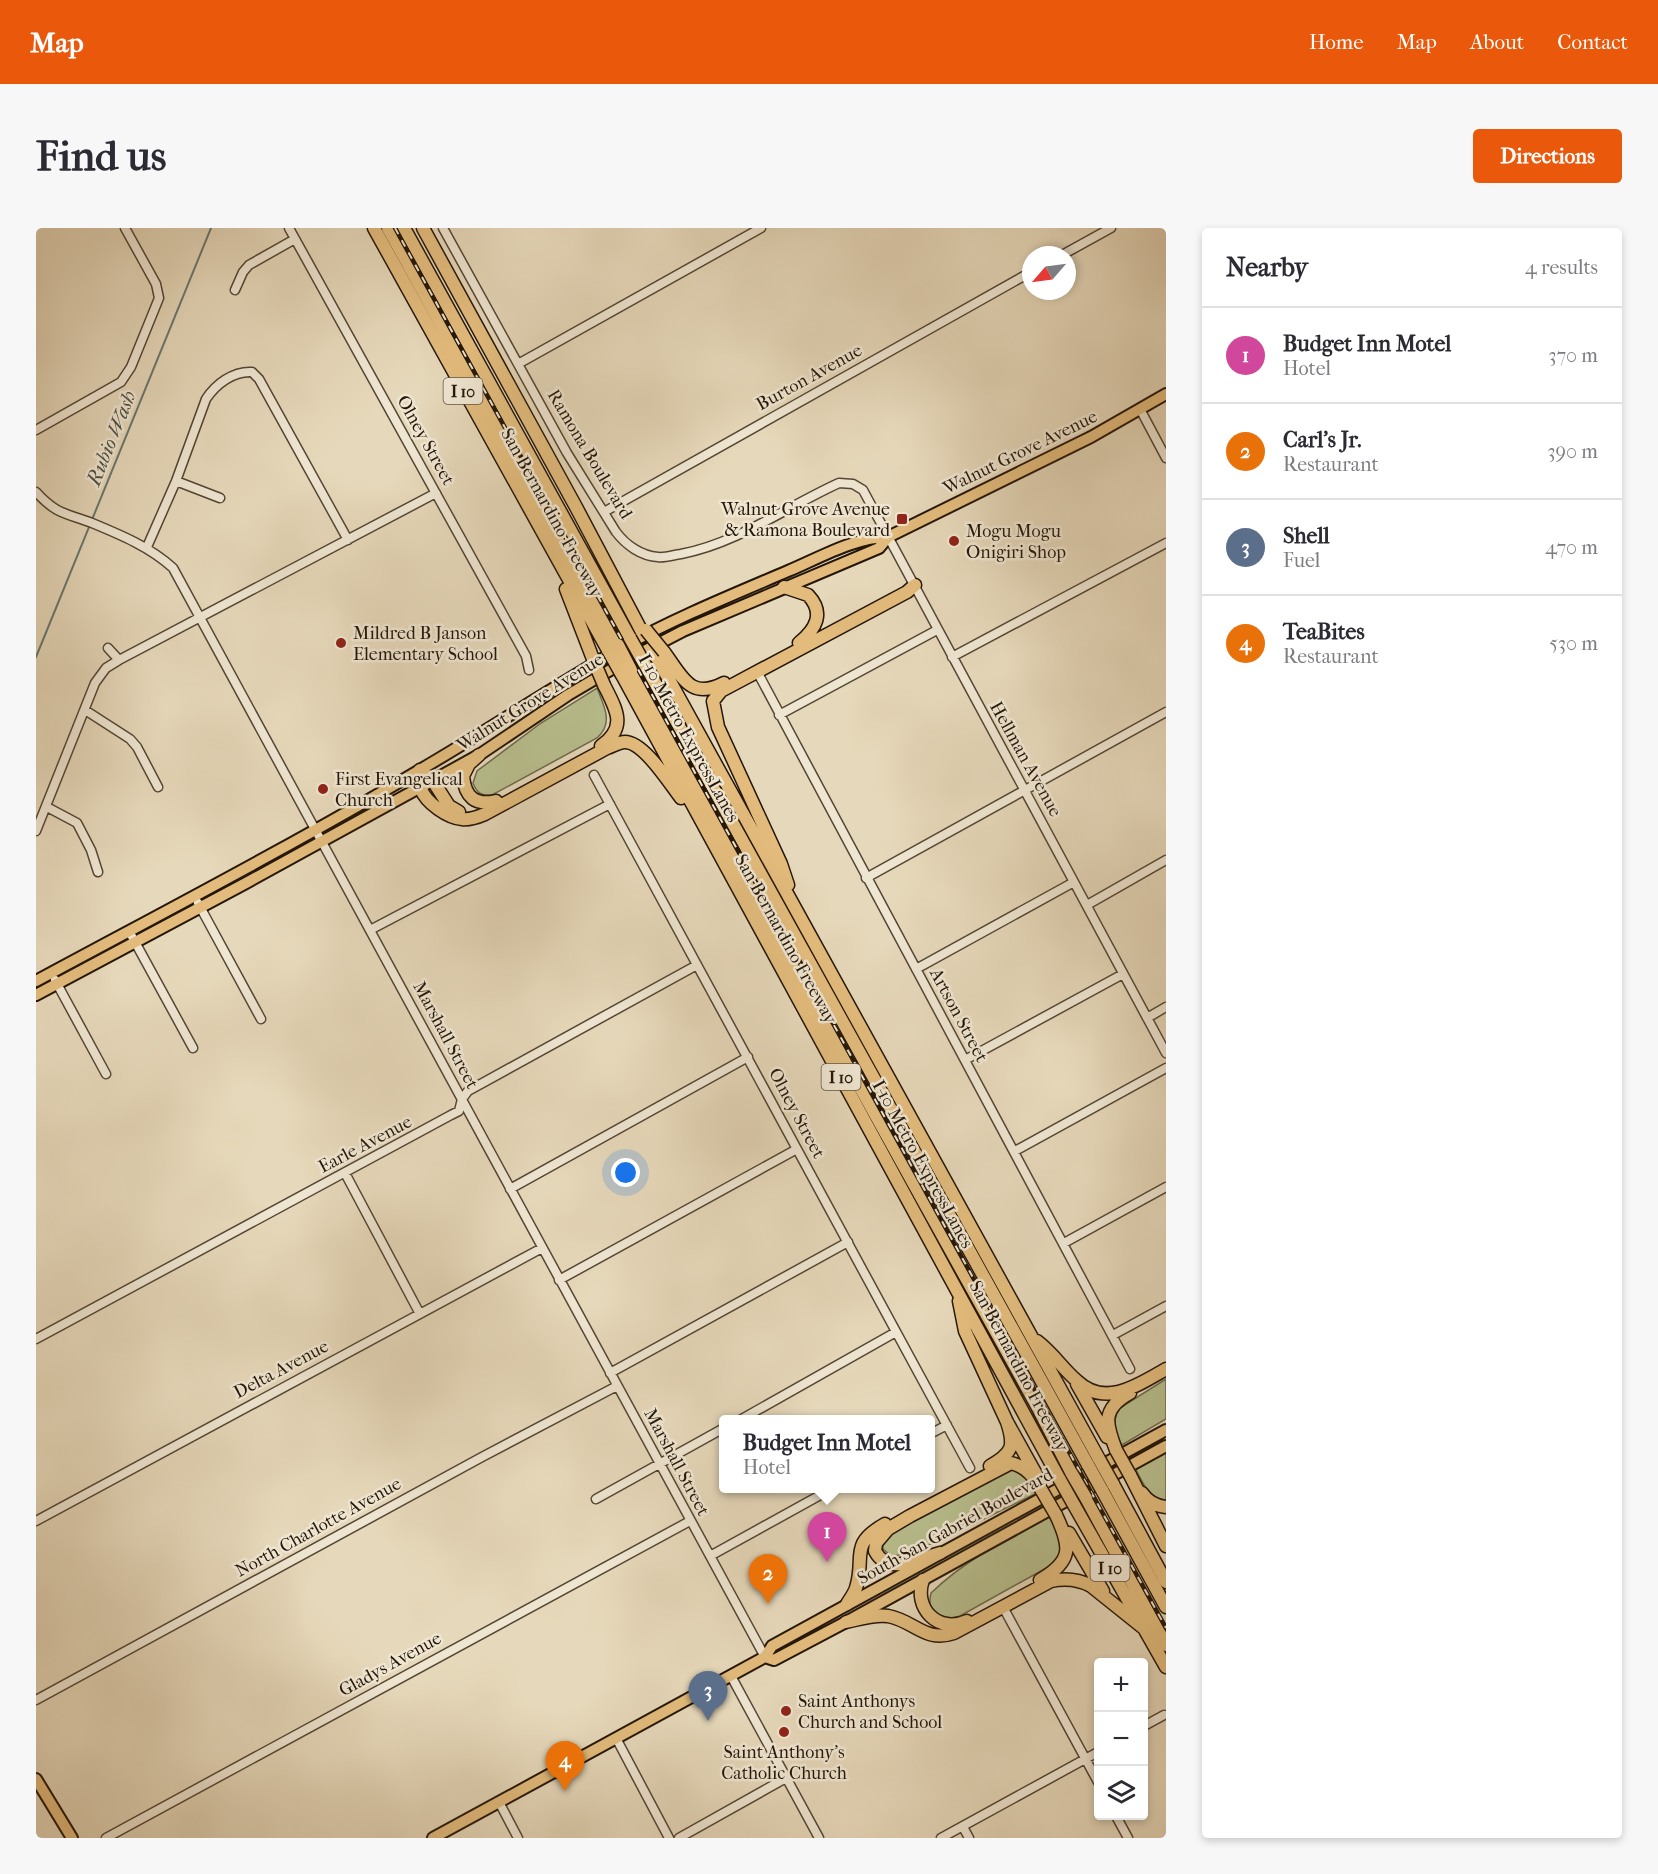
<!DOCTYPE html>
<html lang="en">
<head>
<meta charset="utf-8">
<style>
  :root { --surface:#fff; --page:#f7f7f7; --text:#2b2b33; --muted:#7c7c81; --line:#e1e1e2; --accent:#ea580c }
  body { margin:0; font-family:"IM FELL French Canon",serif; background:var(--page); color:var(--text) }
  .controls { position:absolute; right:18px; bottom:18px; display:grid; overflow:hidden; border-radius:6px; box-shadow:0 3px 9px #0003 }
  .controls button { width:54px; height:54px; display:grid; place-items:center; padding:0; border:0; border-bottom:2px solid var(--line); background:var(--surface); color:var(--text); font:30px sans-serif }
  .compass { position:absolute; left:986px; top:18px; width:54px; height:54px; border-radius:50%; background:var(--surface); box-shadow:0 3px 9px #0003; rotate:242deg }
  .you { position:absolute; left:590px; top:945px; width:21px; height:21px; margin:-15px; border:4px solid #fff; border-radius:50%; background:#1a73e8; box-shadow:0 0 0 9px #1a73e833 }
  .badge { display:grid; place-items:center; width:39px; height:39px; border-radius:50%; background:var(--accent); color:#fff; font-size:20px; font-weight:700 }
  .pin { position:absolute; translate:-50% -50px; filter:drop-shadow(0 2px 3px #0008) }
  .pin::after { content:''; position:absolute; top:32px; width:21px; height:18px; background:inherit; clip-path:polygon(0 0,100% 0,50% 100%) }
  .popup { position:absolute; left:683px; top:1187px; width:216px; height:78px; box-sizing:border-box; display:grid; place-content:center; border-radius:6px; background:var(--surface); filter:drop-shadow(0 2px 4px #0005); font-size:20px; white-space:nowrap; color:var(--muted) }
  .popup b { font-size:22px; color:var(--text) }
  .popup::after { content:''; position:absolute; left:50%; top:100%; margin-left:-12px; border:12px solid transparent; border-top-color:var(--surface) }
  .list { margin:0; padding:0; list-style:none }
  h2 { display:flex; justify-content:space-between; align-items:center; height:78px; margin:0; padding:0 24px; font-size:26px }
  h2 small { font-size:20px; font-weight:400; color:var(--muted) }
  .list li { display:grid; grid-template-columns:39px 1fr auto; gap:18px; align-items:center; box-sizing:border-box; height:96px; padding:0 24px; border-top:2px solid var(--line) }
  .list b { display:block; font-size:22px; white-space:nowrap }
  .list p { margin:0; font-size:20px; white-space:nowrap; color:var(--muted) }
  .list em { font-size:20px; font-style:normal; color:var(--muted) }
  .icon { flex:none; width:33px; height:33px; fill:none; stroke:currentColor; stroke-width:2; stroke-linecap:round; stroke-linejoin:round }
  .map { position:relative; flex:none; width:1130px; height:1610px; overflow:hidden; border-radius:6px }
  header { display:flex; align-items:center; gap:36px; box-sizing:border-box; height:84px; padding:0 30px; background:var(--accent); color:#fff }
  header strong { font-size:28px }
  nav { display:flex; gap:33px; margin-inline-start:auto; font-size:21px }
  .intro { display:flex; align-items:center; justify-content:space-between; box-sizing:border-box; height:144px; padding:0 36px }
  h1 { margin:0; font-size:42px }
  .button { padding:15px 27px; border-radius:6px; background:var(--accent); color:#fff; font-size:21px; font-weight:700 }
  main { display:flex; gap:36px; padding:0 36px }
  aside { flex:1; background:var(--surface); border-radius:6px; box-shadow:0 3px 9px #0003 }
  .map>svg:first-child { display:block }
  .green { fill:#b8be8d; stroke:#6e6a4b; stroke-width:1.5 }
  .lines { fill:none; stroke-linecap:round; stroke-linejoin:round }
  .stream { stroke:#697870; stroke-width:2 }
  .minor-casing { stroke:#544635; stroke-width:11 }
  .major-casing { stroke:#241609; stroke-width:14 }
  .highway-casing { stroke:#241609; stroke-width:15 }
  .minor { stroke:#efe6d2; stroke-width:8 }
  .major { stroke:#e3bc7d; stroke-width:10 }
  .highway { stroke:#e3bc7d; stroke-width:12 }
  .rail-casing { stroke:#241609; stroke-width:4.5 }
  .rail { stroke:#efe6d2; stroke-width:2; stroke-dasharray:7; stroke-linecap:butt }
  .highway-bridge-casing { stroke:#241609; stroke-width:15; stroke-linecap:butt }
  .highway-bridge { stroke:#e3bc7d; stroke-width:12 }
  .poi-dot { fill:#8f2418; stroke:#efe6d2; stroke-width:2 }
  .labels { text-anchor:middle; stroke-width:5; stroke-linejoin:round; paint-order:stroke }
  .shield { fill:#efe6d2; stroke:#615445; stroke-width:1.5 }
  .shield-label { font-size:16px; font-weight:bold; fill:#241609 }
  .street-label { font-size:18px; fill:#241609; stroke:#efe6d2 }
  .poi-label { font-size:18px; fill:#241609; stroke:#efe6d2; text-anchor:start }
  .water-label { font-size:20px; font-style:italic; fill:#4c4f45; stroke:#efe6d2 }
</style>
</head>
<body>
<header>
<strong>Map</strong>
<nav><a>Home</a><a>Map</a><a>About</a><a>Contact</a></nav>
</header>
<div class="intro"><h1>Find us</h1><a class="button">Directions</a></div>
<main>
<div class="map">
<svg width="1130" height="1610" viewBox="0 0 1130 1610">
  <rect width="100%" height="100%" fill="#e6d8ba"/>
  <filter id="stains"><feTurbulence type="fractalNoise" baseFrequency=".00333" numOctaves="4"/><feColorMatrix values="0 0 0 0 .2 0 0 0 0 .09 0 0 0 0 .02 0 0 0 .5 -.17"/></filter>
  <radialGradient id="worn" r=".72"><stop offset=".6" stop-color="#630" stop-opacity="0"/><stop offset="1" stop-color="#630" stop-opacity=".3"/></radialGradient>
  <path class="green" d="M 561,460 C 568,478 578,495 561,510 L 456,567 C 445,568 441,565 437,555 L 441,543 L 505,495 Z
    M 1130,1151 L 1130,1191 L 1086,1217 C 1078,1203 1075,1194 1084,1180 Z
    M 1130,1224 L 1130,1273 C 1112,1270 1107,1255 1099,1240 Z
    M 974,1240 L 986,1241 L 1003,1264 L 909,1310 L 871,1326 L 855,1328 L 847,1321 L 847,1316 L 855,1305 Z
    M 1013,1288 C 1025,1310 1035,1321 1012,1339 L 924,1388 C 905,1395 890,1386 895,1365 C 929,1332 972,1310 1013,1288 Z"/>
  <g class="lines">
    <path class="stream" d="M 0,429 L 175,0"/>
    <defs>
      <path id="minor" d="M 253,0 L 490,428 L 493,442
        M 407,0 L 531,225 L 580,304 C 590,317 605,328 622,329 C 629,330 637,327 645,326 C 702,315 750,279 803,255 L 817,256 L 827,262 L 1130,825
        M 1026,27 L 1075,0
        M 199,62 L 207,44 L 213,37 L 259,11
        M 482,136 L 725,0
        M 1104,181 L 1130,230
        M 0,202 L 85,154 L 95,139 L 123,70 L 120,56 L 89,0
        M 140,253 L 184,270
        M 0,264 C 21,287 30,285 56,295 C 85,307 114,319 137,340 L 729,1429
        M 568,284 L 995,44
        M 111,319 L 140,253 L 170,171 C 180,156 197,143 216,144 L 223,151 L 312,312
        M 916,429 L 1130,315
        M 83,432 L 400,265
        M 724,449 L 1094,1141
        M 49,482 L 94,511 L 101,519 L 122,559
        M 743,487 L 901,402
        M 558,547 L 934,1240
        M 11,579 L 41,595 L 55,622 L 62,644
        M 0,603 L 59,455 L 70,440 L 83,432 L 72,420
        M 830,650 L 1130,484
        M 162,675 L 225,791
        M 1051,677 L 1130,632
        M 334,702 L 574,576
        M 93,703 L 157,820
        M 880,741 L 1038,654
        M 19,752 L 70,846
        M 1111,790 L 1130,779
        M 929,832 L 1087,746
        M 979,923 L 1130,840
        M 309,945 L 384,1086
        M 474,961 L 712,829
        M 1028,1015 L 1130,959
        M 523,1052 L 761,921
        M 1077,1107 L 1130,1078
        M 0,1111 L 415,887 L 423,883 L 426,871 L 432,863 L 661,737
        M 574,1145 L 812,1014
        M 704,1192 L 860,1104
        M 894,1206 L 911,1197
        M 560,1271 L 688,1200
        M 0,1293 L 506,1020
        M 674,1328 L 797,1260
        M 967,1379 L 1062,1554
        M 695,1448 L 783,1610
        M 0,1472 L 446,1229 L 581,1158
        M 1108,1498 L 1128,1487
        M 580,1510 L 633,1610
        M 463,1574 L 482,1610
        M 1080,1588 L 1092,1610
        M 927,1599 L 933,1610
        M 70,1610 L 654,1293
        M 643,1610 L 750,1550
        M 905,1610 L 1062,1524"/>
      <path id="major" d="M 0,753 C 128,684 257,617 382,543 C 451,503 516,459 585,420 C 639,390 696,367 752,343 C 783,330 819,309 852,309
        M 0,767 L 210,655 L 443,527 L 532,467 L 593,431 L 647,403 L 843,320 L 852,309 L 1055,209 L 1130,166
        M 729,1429 L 738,1432 L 810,1394 L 1130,1218
        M 0,1551 L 36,1610
        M 397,1610 L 729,1429 L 736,1418 L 1130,1202"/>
      <path id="highway" d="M 338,0 L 572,422
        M 352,0 L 582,417
        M 368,0 L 594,410
        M 387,0 L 540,279 L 606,404
        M 748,359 L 772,367 C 789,385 780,401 763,415
        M 530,361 L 557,431
        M 628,424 C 646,448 654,473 688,455
        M 620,428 L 1063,1231
        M 608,435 L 1052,1237
        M 595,442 L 758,740 L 1001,1178 L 1036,1246
        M 586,447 L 1024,1252
        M 565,518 C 592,499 580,481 568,457
        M 443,527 L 433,536 L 427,548 C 429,569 439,578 460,573
        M 384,542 C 384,548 383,556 385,561 C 390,575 412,590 426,591 C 434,592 442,589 449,586 L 571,520 C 577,518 583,514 589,514 C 608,514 634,556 645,570
        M 384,542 L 397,553 L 413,578 L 423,584
        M 752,657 L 745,636 L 682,499 L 677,473 L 685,463 L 871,364 L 879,357
        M 923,1073 L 929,1103 L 971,1194 L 1001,1248
        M 1001,1113 C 1017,1125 1026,1140 1041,1153 C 1069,1180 1102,1157 1130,1141
        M 1041,1156 L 1071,1209
        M 1080,1222 C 1070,1196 1065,1181 1094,1165
        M 954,1238 C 977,1225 979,1218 971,1194
        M 1094,1247 L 1130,1318
        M 1077,1256 L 1130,1354
        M 1066,1262 L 1130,1379
        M 1106,1265 C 1112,1274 1120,1278 1130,1279
        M 1050,1270 L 1130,1417
        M 1038,1277 L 1130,1439
        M 1033,1305 L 1067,1363
        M 904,1325 C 883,1331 852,1348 839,1323 L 840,1315 L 852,1301 L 874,1288 L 975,1235 C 991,1239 998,1249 1006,1263
        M 887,1352 C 877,1380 902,1406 931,1393
        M 1004,1352 C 1037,1333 1035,1319 1020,1287
        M 811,1376 C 814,1371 818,1366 820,1360 C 830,1328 812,1317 849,1296
        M 810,1394 C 824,1391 838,1386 852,1388 C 879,1393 889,1415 918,1405 L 1015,1353 C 1030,1350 1042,1351 1055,1358 L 1110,1402"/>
    </defs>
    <use href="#minor" class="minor-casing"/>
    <use href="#major" class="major-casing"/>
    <use href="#highway" class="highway-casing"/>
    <use href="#minor" class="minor"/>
    <use href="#major" class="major"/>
    <use href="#highway" class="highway"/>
    <defs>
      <path id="rail" d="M 359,0 L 1130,1400"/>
    </defs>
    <use href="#rail" class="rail-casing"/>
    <use href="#rail" class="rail"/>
    <defs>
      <path id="highway-bridge" d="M 610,402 L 628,424
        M 594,410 L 608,435
        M 582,417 L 595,442
        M 572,422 L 586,447
        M 557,431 L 568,457
        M 1080,1222 L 1094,1247
        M 1063,1231 L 1077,1256
        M 1052,1237 L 1066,1262
        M 1036,1246 L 1050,1270
        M 1024,1252 L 1038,1277
        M 1006,1263 L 1020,1287"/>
    </defs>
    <use href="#highway-bridge" class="highway-bridge-casing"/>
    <use href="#highway-bridge" class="highway-bridge"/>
  </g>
  <g class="poi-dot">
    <rect x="860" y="285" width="12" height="12" rx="3"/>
    <circle cx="918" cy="313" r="6"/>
    <circle cx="305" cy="415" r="6"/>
    <circle cx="287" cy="561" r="6"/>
    <circle cx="750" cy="1483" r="6"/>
    <circle cx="748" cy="1504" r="6"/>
  </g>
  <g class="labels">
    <g class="shield">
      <rect x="407.5" y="150" width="39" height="26" rx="4.5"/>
      <rect x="785.5" y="836" width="39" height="26" rx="4.5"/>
      <rect x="1054.5" y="1327" width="39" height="26" rx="4.5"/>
    </g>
    <g class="shield-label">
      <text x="427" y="169">I 10</text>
      <text x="805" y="855">I 10</text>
      <text x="1074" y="1346">I 10</text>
    </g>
    <g class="street-label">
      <text transform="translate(773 149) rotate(-29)" y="6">Burton Avenue</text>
      <text transform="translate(390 212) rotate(61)" y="6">Olney Street</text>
      <text transform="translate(984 224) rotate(-26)" y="6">Walnut Grove Avenue</text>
      <text transform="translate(554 226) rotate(59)" y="6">Ramona Boulevard</text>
      <text transform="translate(516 285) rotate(61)" y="6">San Bernardino Freeway</text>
      <text transform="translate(494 474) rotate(-32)" y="6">Walnut Grove Avenue</text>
      <text transform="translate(653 510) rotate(61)" y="6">I-10 Metro ExpressLanes</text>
      <text transform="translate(990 531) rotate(61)" y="6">Hellman Avenue</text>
      <text transform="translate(750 711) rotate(61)" y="6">San Bernardino Freeway</text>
      <text transform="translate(923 787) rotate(62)" y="6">Artson Street</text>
      <text transform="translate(410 807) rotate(62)" y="6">Marshall Street</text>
      <text transform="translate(761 885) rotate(62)" y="6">Olney Street</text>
      <text transform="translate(329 916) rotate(-28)" y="6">Earle Avenue</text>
      <text transform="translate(887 936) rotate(61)" y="6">I-10 Metro ExpressLanes</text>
      <text transform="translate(983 1138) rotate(62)" y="6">San Bernardino Freeway</text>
      <text transform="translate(245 1141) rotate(-28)" y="6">Delta Avenue</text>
      <text transform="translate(641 1234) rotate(62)" y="6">Marshall Street</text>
      <text transform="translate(919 1298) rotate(-29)" y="6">South San Gabriel Boulevard</text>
      <text transform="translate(282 1299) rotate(-29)" y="6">North Charlotte Avenue</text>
      <text transform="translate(354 1436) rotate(-29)" y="6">Gladys Avenue</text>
    </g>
    <g class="poi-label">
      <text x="854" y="287" text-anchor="end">Walnut Grove Avenue<tspan x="854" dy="21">&amp; Ramona Boulevard</tspan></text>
      <text x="930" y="309">Mogu Mogu<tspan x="930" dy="21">Onigiri Shop</tspan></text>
      <text x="317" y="411">Mildred B Janson<tspan x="317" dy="21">Elementary School</tspan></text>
      <text x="299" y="557">First Evangelical<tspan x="299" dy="21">Church</tspan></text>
      <text x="762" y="1479">Saint Anthonys<tspan x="762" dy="21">Church and School</tspan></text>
      <text x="748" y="1530" text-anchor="middle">Saint Anthony's<tspan x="748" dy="21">Catholic Church</tspan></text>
    </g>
    <g class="water-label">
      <text transform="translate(75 210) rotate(-68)" y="7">Rubio Wash</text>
    </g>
  </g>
  <rect width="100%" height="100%" filter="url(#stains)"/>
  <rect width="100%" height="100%" fill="url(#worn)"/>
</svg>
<div class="controls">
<button>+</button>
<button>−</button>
<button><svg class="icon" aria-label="layers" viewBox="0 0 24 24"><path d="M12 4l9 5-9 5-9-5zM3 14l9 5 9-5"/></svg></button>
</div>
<svg class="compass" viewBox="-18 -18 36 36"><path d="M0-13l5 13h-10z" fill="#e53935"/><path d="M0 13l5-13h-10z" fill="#7c7c81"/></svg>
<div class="you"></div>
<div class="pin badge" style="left:791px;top:1334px;background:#d1479c">1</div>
<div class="popup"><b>Budget Inn Motel</b>Hotel</div>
<div class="pin badge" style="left:732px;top:1376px;background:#e8710a">2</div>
<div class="pin badge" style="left:672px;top:1493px;background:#5c6f8a">3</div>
<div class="pin badge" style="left:529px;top:1563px;background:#e8710a">4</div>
</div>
<aside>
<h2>Nearby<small>4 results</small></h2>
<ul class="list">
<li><span class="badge" style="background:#d1479c">1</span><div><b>Budget Inn Motel</b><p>Hotel</p></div><em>370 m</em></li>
<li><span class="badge" style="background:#e8710a">2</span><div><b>Carl's Jr.</b><p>Restaurant</p></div><em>390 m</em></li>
<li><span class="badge" style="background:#5c6f8a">3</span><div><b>Shell</b><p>Fuel</p></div><em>470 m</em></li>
<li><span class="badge" style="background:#e8710a">4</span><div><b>TeaBites</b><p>Restaurant</p></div><em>530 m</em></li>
</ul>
</aside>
</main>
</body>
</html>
